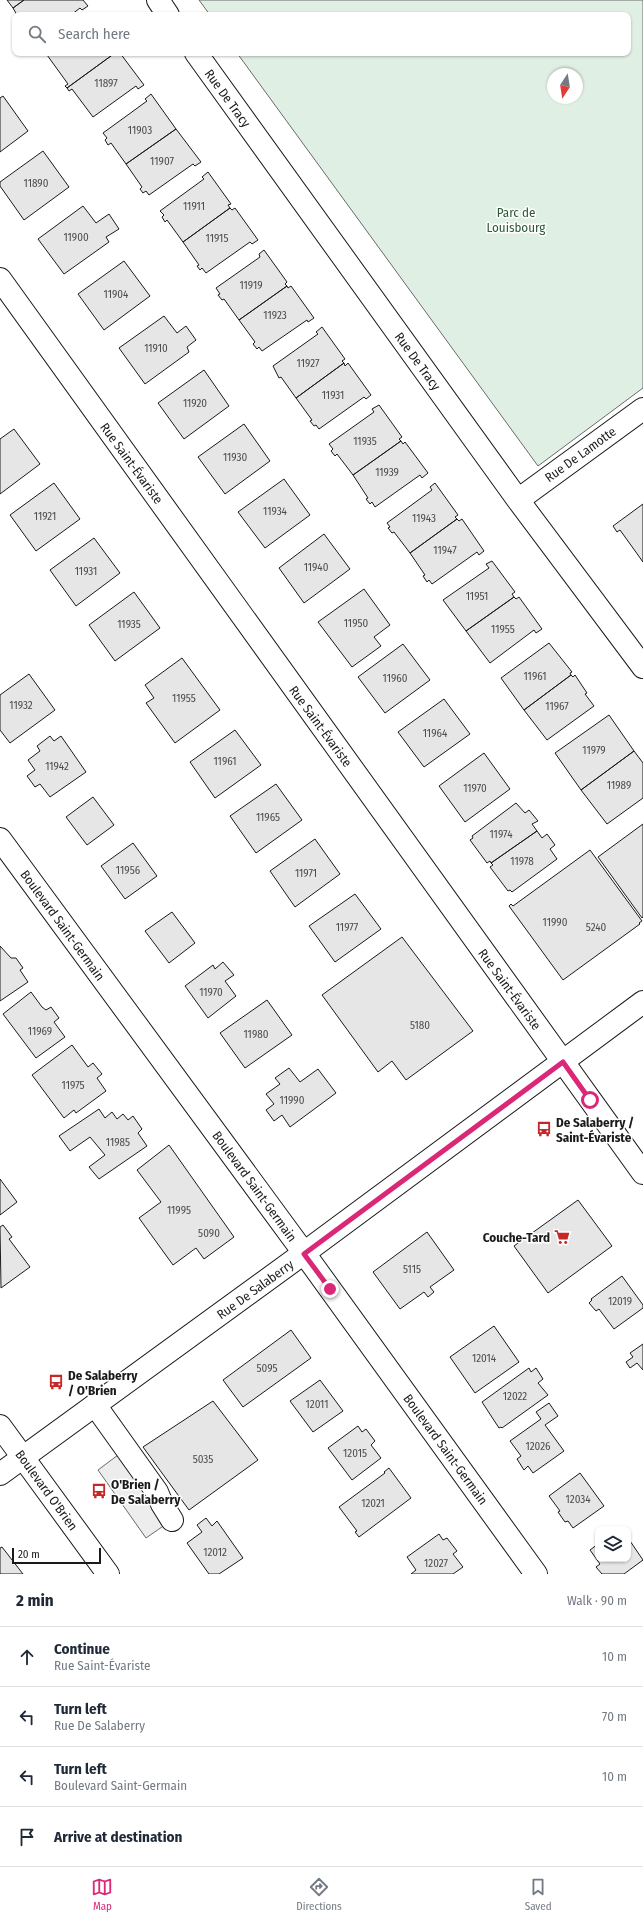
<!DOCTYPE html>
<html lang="en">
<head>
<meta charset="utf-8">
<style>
  :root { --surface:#fff; --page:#f2f2f3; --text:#1f2937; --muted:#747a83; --line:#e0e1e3; --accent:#db2777 }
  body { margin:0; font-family:"Fira Sans Condensed",sans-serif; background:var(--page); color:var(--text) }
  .controls { position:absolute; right:12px; bottom:12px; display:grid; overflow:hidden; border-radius:8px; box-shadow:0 1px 3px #0004 }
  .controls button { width:36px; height:36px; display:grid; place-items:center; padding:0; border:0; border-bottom:1px solid var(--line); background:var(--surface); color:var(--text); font:20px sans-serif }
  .compass { position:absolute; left:547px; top:68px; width:36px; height:36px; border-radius:50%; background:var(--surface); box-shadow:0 1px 3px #0004; rotate:192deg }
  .scale { position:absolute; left:12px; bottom:10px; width:89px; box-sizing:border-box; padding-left:4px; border:2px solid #1a1a1a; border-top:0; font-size:11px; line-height:14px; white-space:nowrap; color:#1a1a1a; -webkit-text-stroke:3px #fff; paint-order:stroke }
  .stop { position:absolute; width:12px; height:12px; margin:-9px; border:3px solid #db2777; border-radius:50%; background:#fff }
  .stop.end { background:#db2777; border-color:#fff; box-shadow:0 1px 4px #0008 }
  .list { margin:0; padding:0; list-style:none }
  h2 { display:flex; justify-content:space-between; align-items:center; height:52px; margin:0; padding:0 16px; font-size:17px }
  h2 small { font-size:13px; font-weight:400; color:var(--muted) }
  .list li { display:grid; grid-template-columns:26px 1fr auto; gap:12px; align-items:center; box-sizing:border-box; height:60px; padding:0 16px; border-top:1px solid var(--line) }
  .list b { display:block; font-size:15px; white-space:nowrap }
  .list p { margin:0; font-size:13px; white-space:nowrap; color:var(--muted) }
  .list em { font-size:13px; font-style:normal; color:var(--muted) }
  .icon { flex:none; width:22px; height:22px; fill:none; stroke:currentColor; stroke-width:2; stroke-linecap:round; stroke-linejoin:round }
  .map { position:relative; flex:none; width:643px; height:1574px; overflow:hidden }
  .search { position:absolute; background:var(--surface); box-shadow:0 1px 3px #0004; left:12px; right:12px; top:12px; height:44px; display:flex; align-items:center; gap:10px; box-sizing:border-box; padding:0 14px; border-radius:8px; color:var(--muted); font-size:15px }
  .sheet { height:292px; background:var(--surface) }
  nav { display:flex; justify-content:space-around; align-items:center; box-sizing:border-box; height:56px; border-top:1px solid var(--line); background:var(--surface); font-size:11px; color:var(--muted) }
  nav a { display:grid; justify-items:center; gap:2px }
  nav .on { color:var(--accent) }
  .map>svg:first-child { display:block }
  .green { fill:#e0efe3; stroke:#6a6a6a; fill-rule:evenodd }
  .parking { fill:#ededed; stroke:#6a6a6a }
  .building { fill:#e6e6e6; stroke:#1a1a1a }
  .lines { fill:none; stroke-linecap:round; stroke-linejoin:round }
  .minor-casing { stroke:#1a1a1a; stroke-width:24 }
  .major-casing { stroke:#1a1a1a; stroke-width:24 }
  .minor { stroke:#fff; stroke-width:22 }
  .major { stroke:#fff; stroke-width:22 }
  .route { stroke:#db2777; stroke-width:5 }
  .labels { text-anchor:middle; stroke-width:3; stroke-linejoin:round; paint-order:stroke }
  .number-label { font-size:11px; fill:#4d4d4d }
  .street-label { font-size:13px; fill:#1a1a1a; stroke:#fff }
  .park-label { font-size:13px; fill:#2b5a34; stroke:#fff }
  .poi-label { font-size:13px; font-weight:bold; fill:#1a1a1a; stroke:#fff; text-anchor:start }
</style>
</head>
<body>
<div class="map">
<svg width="643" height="1574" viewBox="0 0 643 1574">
  <rect width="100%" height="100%" fill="#fff"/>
  <path class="green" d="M 199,0 L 643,0 L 643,388 L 538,466 L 237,53 L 628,53 L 628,15 L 210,15 ZM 553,74 L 577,74 L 577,98 L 553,98 Z"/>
  <path class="parking" d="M 126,1449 L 172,1520 L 146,1538 L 98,1470 Z"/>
  <path class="building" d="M 7,0 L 24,0 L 13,8 Z
    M 24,0 L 83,0 L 88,6 L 82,10 L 80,8 L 71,15 L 17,15 L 13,8 Z
    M 49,53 L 115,53 L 67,88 L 65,86 L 68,84 L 47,55 Z
    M 115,53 L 118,54 L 120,53 L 144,85 L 138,89 L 136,86 L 93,117 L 72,89 L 69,91 L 67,88 Z
    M 151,94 L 176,129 L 126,164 L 111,143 L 108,145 L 105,140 L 107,138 L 103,133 L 147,101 L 145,99 Z
    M 3,96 L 28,131 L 0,152 L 0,98 Z
    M 176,129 L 201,162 L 195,166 L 193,164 L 149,195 L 146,191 L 143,193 L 140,189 L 142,187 L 126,164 Z
    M 43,151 L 69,187 L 24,220 L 0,186 L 0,182 Z
    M 208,172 L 231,204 L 228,205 L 230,208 L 183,242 L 167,220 L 165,222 L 162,217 L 164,215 L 160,211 L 204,179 L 202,177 Z
    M 83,206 L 96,223 L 109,214 L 119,229 L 106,237 L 109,242 L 64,274 L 38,239 Z
    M 230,208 L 232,210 L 235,208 L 258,240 L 252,244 L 250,242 L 206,273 L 202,268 L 200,270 L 197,266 L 199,265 L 183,242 Z
    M 264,250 L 287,282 L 285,284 L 287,286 L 239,320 L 224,299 L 222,300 L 218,295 L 220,294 L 216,288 L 260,257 L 259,254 Z
    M 124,261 L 150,296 L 104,330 L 78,294 Z
    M 287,286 L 288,288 L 291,286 L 314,318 L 308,322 L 307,320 L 262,351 L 259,347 L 257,349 L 253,344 L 255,342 L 239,320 Z
    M 164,316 L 177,333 L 186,326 L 196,340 L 187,347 L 189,352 L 145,384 L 119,348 Z
    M 322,327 L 345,359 L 342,361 L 344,363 L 296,398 L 281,377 L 279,378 L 273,366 L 318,334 L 316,332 Z
    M 344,363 L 345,366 L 348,363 L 371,395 L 366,399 L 364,397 L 319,429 L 316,425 L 314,426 L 310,421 L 312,420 L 296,398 Z
    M 204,370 L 229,406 L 184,439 L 158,403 Z
    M 379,405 L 402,437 L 399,439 L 401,441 L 353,475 L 337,454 L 335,456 L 331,451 L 333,449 L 329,444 L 374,412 L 372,409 Z
    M 244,424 L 270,461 L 225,494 L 198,457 Z
    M 14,429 L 40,464 L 0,494 L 0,439 Z
    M 401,441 L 403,444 L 405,442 L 428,473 L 422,478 L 420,475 L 375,507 L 372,502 L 370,504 L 366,499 L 368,498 L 353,475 Z
    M 284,479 L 310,515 L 265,548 L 238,512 Z
    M 54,483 L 80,519 L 36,551 L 10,515 Z
    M 435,483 L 458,515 L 455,517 L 457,519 L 410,553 L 394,532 L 392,533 L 388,528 L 390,527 L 387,523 L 432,490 L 430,487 Z
    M 643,504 L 643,562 L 620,530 L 617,532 L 613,526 Z
    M 457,519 L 459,521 L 462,519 L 484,551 L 479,555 L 477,552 L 432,584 L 429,580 L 427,582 L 423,576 L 425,575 L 410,553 Z
    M 324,534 L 350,569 L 304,603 L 279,568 Z
    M 94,538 L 120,573 L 76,606 L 50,570 Z
    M 492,561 L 515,592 L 512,594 L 514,597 L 466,631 L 443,600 L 489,568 L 486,564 Z
    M 364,589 L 390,625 L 374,637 L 381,646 L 352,667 L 318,622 Z
    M 134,592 L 160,628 L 115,661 L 89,625 Z
    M 514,597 L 516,599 L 519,597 L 542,629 L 536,633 L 534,630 L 490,663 L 466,631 Z
    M 549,643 L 572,672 L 570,673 L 571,675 L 524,710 L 501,678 Z
    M 403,644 L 430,680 L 385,713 L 358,677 Z
    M 182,658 L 220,710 L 175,743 L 146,703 L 154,698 L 145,685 Z
    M 29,674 L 55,710 L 10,743 L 0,730 L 0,695 Z
    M 571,675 L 573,677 L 575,675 L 587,693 L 585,694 L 594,706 L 547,740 L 524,710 Z
    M 444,699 L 470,734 L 424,767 L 398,732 Z
    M 609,715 L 634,751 L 581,790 L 555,753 Z
    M 235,730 L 261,765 L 215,798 L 190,762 Z
    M 50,736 L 54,741 L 61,736 L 86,772 L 50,797 L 40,784 L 35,787 L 27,776 L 35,770 L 28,760 L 40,751 L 37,746 Z
    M 634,751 L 643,763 L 643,798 L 607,824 L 581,790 Z
    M 484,753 L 510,789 L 465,822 L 439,786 Z
    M 276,784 L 302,820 L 256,853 L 230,816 Z
    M 93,797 L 114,825 L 87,845 L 66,817 Z
    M 516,803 L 525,813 L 529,810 L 538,821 L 532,824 L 537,831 L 491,863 L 490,861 L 487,863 L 470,840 L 473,838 L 472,836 Z
    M 643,824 L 643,917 L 642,918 L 598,857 Z
    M 537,831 L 542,838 L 547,834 L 555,845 L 550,849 L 557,859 L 512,892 L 510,890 L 508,891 L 490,867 L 493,865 L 491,863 Z
    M 315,839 L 340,874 L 295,907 L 270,871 Z
    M 133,843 L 157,876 L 125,899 L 101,866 Z
    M 590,850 L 642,921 L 639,923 L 640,924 L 563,980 L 509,906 L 511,904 L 513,906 Z
    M 355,894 L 381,929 L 335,962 L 309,926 Z
    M 172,912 L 195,943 L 169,963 L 145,931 Z
    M 402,937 L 473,1031 L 406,1080 L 392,1061 L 378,1072 L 322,995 Z
    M 0,946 L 11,958 L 16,958 L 23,968 L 20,970 L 28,982 L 0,1001 Z
    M 223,962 L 234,975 L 225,981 L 236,996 L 208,1018 L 185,986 L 213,965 L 215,969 Z
    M 31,992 L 42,1007 L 46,1010 L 51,1007 L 59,1018 L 54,1022 L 65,1037 L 36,1058 L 3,1014 Z
    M 267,1000 L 292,1035 L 245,1068 L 220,1033 Z
    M 72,1045 L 88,1067 L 93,1063 L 102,1074 L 97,1078 L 106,1091 L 76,1113 L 74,1110 L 64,1118 L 32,1075 Z
    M 289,1068 L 300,1082 L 318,1069 L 336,1093 L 290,1127 L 282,1115 L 274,1121 L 266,1110 L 274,1104 L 266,1094 L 280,1084 L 275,1078 Z
    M 99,1109 L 105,1118 L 112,1112 L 117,1119 L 123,1114 L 128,1120 L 133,1116 L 142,1129 L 138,1133 L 147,1146 L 99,1179 L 89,1167 L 105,1155 L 90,1137 L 70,1151 L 59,1136 Z
    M 169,1145 L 234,1237 L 204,1259 L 196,1248 L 173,1265 L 139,1218 L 161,1202 L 137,1170 Z
    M 0,1179 L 17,1202 L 0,1215 Z
    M 578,1200 L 612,1246 L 548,1293 L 514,1246 Z
    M 3,1225 L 12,1237 L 9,1239 L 30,1267 L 1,1288 L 0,1227 Z
    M 427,1232 L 454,1270 L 430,1287 L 434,1292 L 428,1297 L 424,1292 L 400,1309 L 373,1272 Z
    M 622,1276 L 643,1305 L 643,1308 L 614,1329 L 599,1309 L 596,1311 L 589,1303 L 592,1300 L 591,1299 Z
    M 494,1326 L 519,1362 L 475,1393 L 450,1357 Z
    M 291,1330 L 311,1358 L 243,1407 L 223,1380 Z
    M 643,1344 L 643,1370 L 637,1363 L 630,1368 L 626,1362 L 633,1357 L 630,1353 Z
    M 529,1368 L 531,1372 L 536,1368 L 543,1379 L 538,1383 L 548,1395 L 502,1428 L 501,1427 L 499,1428 L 482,1402 Z
    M 320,1380 L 343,1411 L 313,1432 L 290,1401 Z
    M 213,1401 L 258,1460 L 189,1510 L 143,1447 Z
    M 549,1403 L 558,1416 L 545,1425 L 564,1451 L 533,1473 L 528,1466 L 524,1470 L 517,1459 L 521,1456 L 510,1441 L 541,1419 L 536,1412 Z
    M 358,1426 L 362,1432 L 366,1429 L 375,1441 L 371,1445 L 381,1458 L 352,1480 L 328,1448 Z
    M 389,1468 L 411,1498 L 359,1537 L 355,1532 L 357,1531 L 339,1507 L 385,1473 L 384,1472 Z
    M 580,1473 L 604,1506 L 573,1528 L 568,1521 L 565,1522 L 558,1512 L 560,1511 L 549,1496 Z
    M 206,1518 L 212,1526 L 217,1521 L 243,1558 L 219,1574 L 209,1574 L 187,1543 L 202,1532 L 197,1525 Z
    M 439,1534 L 443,1540 L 447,1538 L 457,1551 L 453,1554 L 463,1567 L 453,1574 L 411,1574 L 416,1570 L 407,1557 Z
    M 628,1538 L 643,1560 L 624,1574 L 602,1574 L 596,1567 L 600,1564 L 590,1550 L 598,1544 L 598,1559 L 628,1559 Z
    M 2,1547 L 23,1574 L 0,1574 L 0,1548 Z"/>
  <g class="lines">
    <defs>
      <path id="minor" d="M 158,0 L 168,15
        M 196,53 L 518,500 L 643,667
        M 0,279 L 643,1173
        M 518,500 L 643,409
        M 0,839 L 304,1253 L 536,1574
        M 95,1405 L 157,1492 L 162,1504 L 172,1520
        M 0,1426 L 108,1574"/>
      <path id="major" d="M 0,1474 L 304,1253 L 643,1002"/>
    </defs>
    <use href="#minor" class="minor-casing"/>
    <use href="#major" class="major-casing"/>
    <use href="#minor" class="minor"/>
    <use href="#major" class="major"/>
  </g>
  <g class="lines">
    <path class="route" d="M 330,1289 L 304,1254 L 563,1062 L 590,1100"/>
  </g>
  <defs>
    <symbol id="bus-bare" viewBox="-9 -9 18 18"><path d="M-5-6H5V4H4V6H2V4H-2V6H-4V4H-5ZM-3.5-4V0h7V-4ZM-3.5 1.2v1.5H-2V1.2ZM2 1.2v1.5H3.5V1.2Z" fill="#c62828" stroke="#fff" stroke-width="2.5" paint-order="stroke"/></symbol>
    <symbol id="supermarket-bare" viewBox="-9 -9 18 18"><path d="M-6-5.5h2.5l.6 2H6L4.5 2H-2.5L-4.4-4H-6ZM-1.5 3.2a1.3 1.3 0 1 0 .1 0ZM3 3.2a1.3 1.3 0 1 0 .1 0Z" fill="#c62828" stroke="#fff" stroke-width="2.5" paint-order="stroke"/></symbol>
  </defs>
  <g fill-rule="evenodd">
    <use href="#bus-bare" x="533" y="1118" width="22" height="22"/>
    <use href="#supermarket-bare" x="551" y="1226" width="22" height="22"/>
    <use href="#bus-bare" x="45" y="1371" width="22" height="22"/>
    <use href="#bus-bare" x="88" y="1480" width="22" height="22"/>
  </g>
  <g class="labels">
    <g class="number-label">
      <text x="106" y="87">11897</text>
      <text x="140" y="134">11903</text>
      <text x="162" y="165">11907</text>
      <text x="36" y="187">11890</text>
      <text x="194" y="210">11911</text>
      <text x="76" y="241">11900</text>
      <text x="217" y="242">11915</text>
      <text x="251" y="289">11919</text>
      <text x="116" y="298">11904</text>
      <text x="275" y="319">11923</text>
      <text x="156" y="352">11910</text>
      <text x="308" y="367">11927</text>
      <text x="333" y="399">11931</text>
      <text x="195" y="407">11920</text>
      <text x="365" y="445">11935</text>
      <text x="235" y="461">11930</text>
      <text x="387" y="476">11939</text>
      <text x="275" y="515">11934</text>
      <text x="45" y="520">11921</text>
      <text x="424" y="522">11943</text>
      <text x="445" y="554">11947</text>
      <text x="316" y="571">11940</text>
      <text x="86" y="575">11931</text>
      <text x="477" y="600">11951</text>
      <text x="356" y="627">11950</text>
      <text x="129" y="628">11935</text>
      <text x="503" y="633">11955</text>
      <text x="535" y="680">11961</text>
      <text x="395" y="682">11960</text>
      <text x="184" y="702">11955</text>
      <text x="21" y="709">11932</text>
      <text x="557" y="710">11967</text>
      <text x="435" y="737">11964</text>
      <text x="594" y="754">11979</text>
      <text x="225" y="765">11961</text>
      <text x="57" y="770">11942</text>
      <text x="619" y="789">11989</text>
      <text x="475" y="792">11970</text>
      <text x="268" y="821">11965</text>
      <text x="501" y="838">11974</text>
      <text x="522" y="865">11978</text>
      <text x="128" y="874">11956</text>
      <text x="306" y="877">11971</text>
      <text x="555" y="926">11990</text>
      <text x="347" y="931">11977</text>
      <text x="596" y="931">5240</text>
      <text x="211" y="996">11970</text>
      <text x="420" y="1029">5180</text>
      <text x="40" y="1035">11969</text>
      <text x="256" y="1038">11980</text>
      <text x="73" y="1089">11975</text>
      <text x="292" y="1104">11990</text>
      <text x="118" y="1146">11985</text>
      <text x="179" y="1214">11995</text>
      <text x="209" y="1237">5090</text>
      <text x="412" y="1273">5115</text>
      <text x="620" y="1305">12019</text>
      <text x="484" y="1362">12014</text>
      <text x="267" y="1372">5095</text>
      <text x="515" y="1400">12022</text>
      <text x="317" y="1408">12011</text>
      <text x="538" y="1450">12026</text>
      <text x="355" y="1457">12015</text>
      <text x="203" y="1463">5035</text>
      <text x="578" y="1503">12034</text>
      <text x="373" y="1507">12021</text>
      <text x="215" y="1556">12012</text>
      <text x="436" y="1567">12027</text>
    </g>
    <g class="street-label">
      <text transform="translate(228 98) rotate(54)" y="5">Rue De Tracy</text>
      <text transform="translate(418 361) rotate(54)" y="5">Rue De Tracy</text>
      <text transform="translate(580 454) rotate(-36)" y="5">Rue De Lamotte</text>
      <text transform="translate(132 463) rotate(54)" y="5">Rue Saint-Évariste</text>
      <text transform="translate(321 726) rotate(54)" y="5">Rue Saint-Évariste</text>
      <text transform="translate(63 925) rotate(54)" y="5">Boulevard Saint-Germain</text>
      <text transform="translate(510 989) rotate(54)" y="5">Rue Saint-Évariste</text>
      <text transform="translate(255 1186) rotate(54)" y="5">Boulevard Saint-Germain</text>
      <text transform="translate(255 1289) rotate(-36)" y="5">Rue De Salaberry</text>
      <text transform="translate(446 1449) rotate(54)" y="5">Boulevard Saint-Germain</text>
      <text transform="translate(47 1490) rotate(54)" y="5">Boulevard O'Brien</text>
    </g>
    <g class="park-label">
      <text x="516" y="217">Parc de<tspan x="516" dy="15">Louisbourg</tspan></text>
    </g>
    <g class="poi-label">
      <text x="556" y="1127">De Salaberry /<tspan x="556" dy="15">Saint-Évariste</tspan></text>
      <text x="550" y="1242" text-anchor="end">Couche-Tard</text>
      <text x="68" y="1380">De Salaberry<tspan x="68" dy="15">/ O'Brien</tspan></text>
      <text x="111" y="1489">O'Brien /<tspan x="111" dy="15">De Salaberry</tspan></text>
    </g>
  </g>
</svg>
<div class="controls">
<button><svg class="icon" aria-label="layers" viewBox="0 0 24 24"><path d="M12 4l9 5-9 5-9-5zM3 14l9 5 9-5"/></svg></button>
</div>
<svg class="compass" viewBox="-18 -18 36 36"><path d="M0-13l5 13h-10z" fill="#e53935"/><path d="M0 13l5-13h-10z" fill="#747a83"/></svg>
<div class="scale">20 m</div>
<div class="stop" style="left:590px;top:1100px"></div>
<div class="stop end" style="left:330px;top:1289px"></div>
<div class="search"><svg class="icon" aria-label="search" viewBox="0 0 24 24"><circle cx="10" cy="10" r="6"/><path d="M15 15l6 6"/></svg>Search here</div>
</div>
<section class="sheet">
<h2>2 min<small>Walk · 90 m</small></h2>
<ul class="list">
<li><svg class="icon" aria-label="ahead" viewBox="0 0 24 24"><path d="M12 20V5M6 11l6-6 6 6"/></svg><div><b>Continue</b><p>Rue Saint-Évariste</p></div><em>10 m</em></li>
<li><svg class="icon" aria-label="left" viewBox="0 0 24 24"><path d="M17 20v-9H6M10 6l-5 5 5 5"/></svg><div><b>Turn left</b><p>Rue De Salaberry</p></div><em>70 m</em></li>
<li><svg class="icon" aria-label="left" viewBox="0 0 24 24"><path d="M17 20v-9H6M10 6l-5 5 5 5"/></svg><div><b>Turn left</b><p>Boulevard Saint-Germain</p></div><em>10 m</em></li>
<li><svg class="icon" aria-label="arrive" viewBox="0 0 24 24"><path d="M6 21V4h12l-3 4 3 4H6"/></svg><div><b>Arrive at destination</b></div></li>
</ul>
</section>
<nav>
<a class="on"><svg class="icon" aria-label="map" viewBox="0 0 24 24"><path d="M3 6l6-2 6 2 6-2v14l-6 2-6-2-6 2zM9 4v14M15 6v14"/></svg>Map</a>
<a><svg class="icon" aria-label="directions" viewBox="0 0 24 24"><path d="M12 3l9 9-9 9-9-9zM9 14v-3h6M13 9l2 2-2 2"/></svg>Directions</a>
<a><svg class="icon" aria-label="saved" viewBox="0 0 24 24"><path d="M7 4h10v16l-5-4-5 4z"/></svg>Saved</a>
</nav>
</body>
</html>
